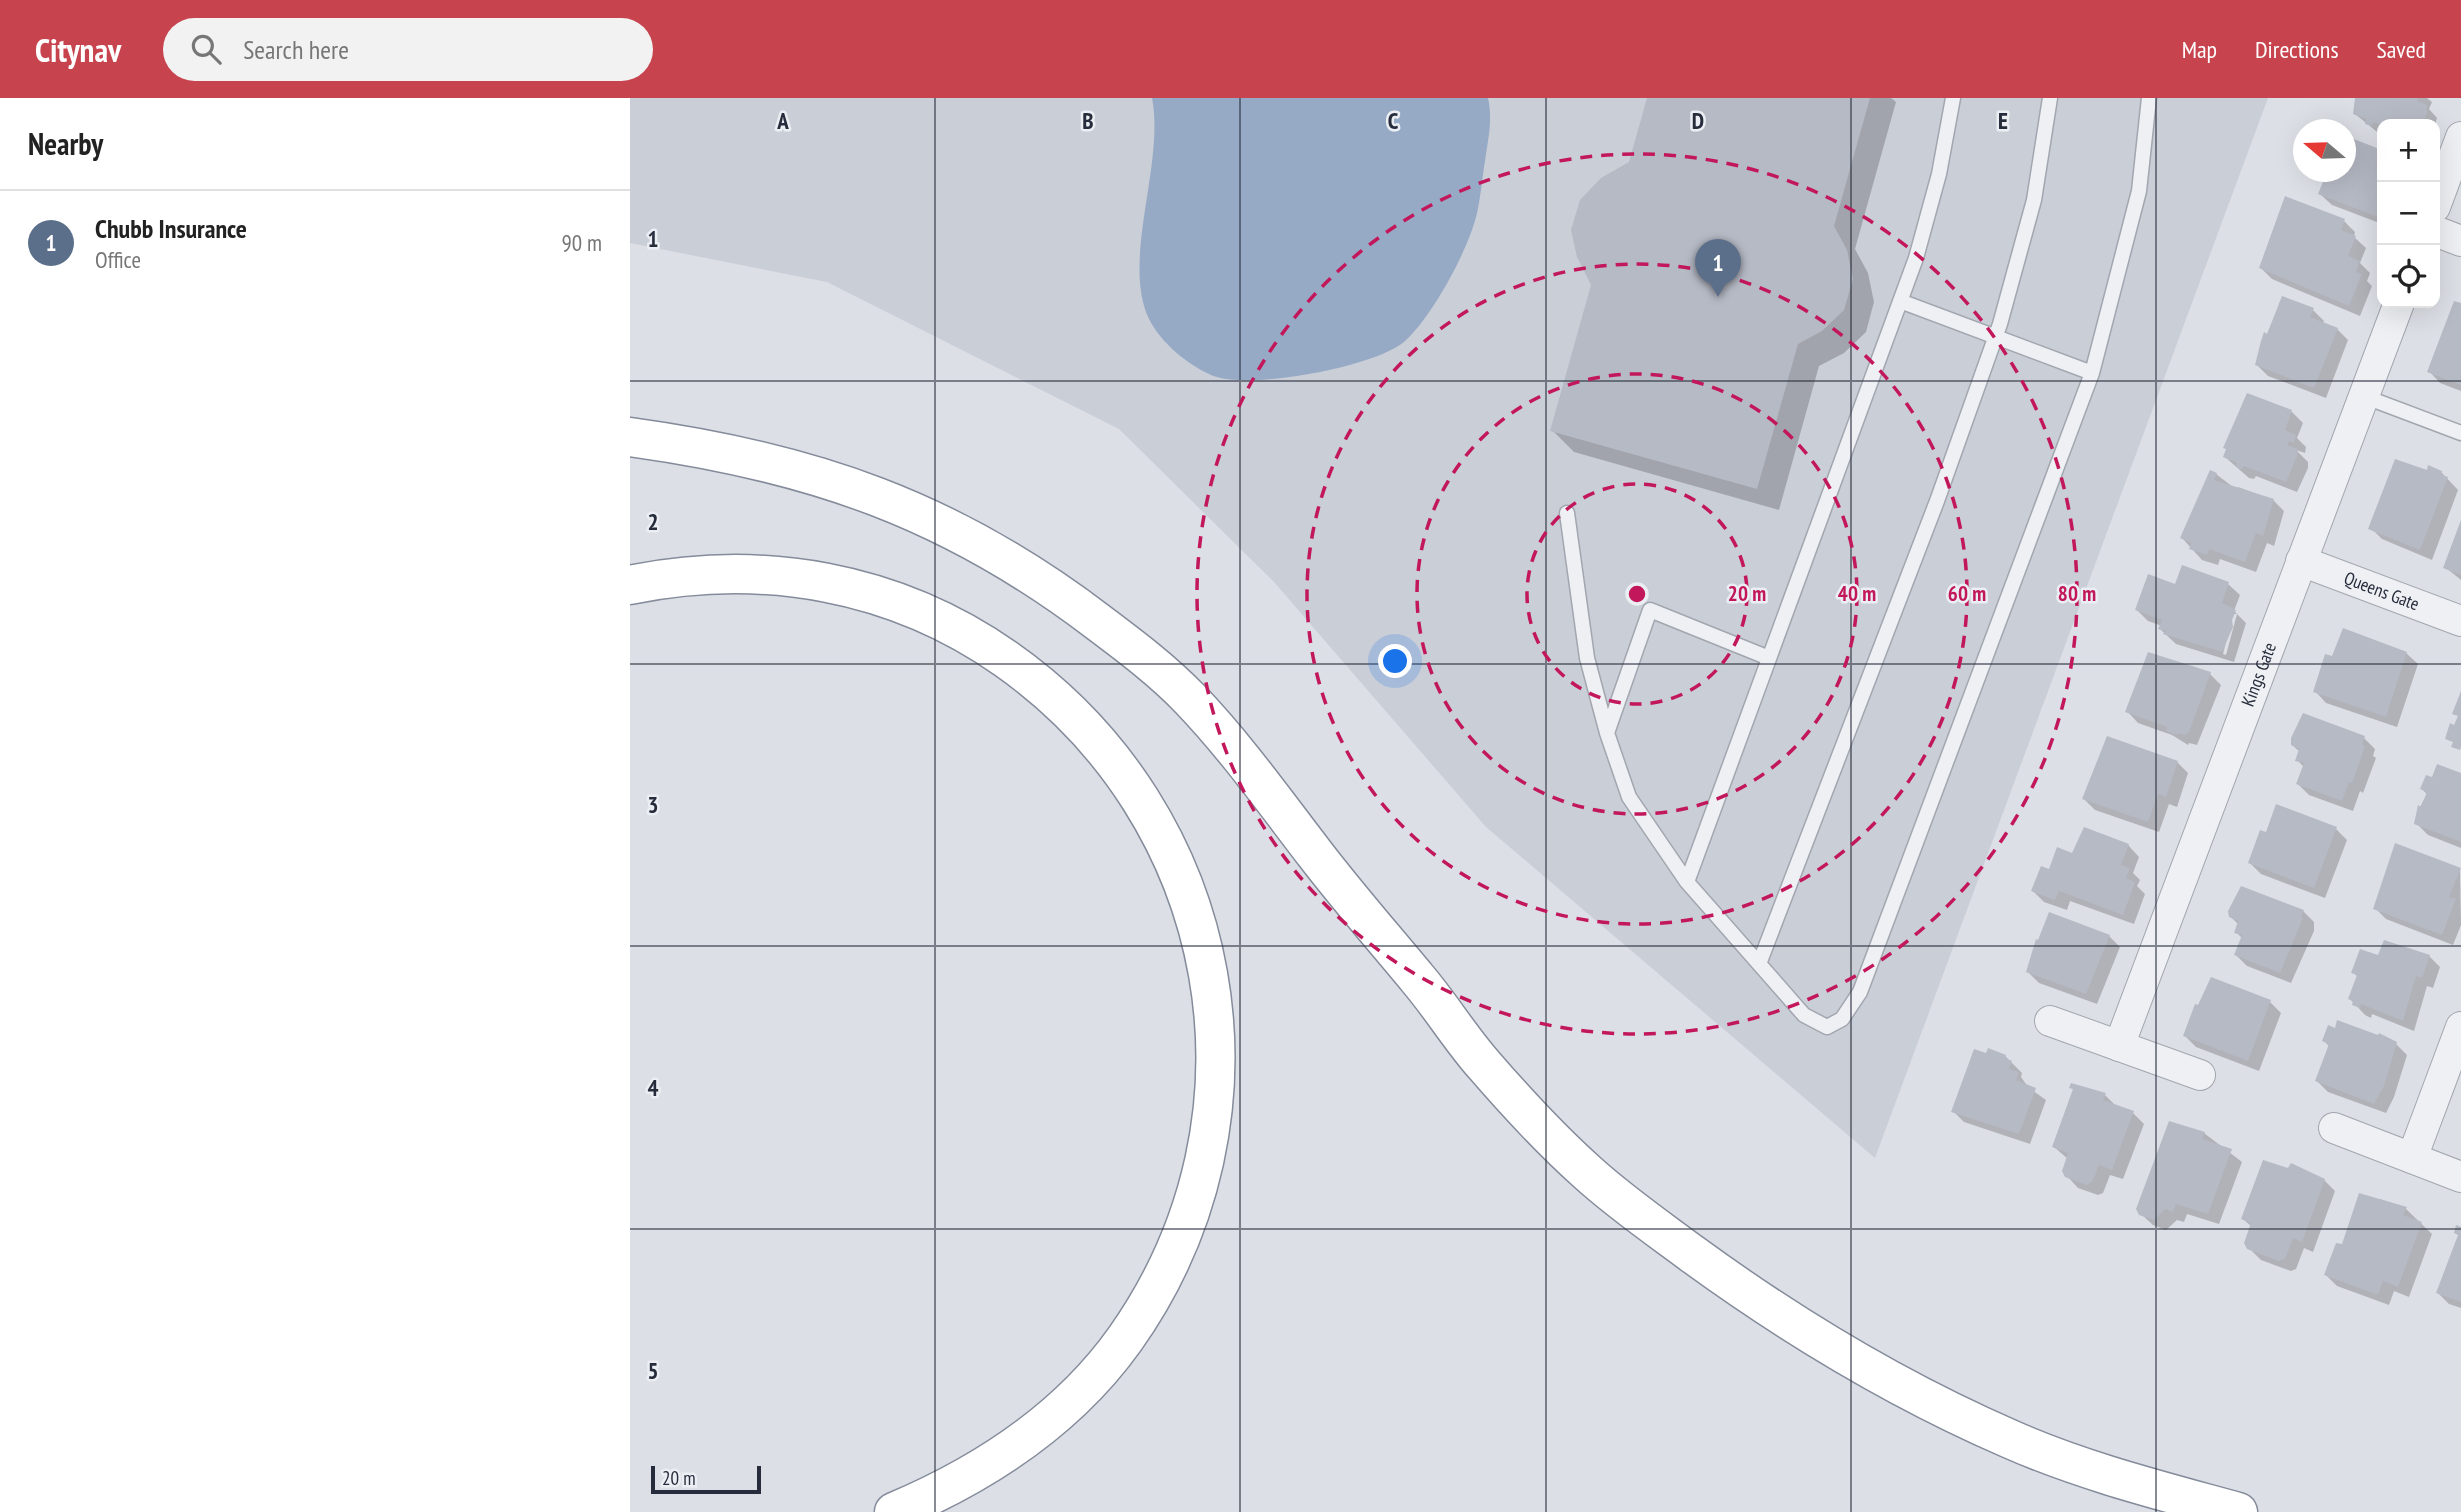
<!DOCTYPE html>
<html lang="en">
<head>
<meta charset="utf-8">
<style>
  :root { --surface:#fff; --page:#f2f2f2; --text:#222; --muted:#767676; --line:#e0e0e0; --accent:#c7434d }
  body { margin:0; font-family:"PT Sans Narrow",sans-serif; background:var(--page); color:var(--text) }
  .controls { position:absolute; right:21px; top:21px; display:grid; overflow:hidden; border-radius:14px; box-shadow:0 7px 28px #0002 }
  .controls button { width:63px; height:63px; display:grid; place-items:center; padding:0; border:0; border-bottom:2px solid var(--line); background:var(--surface); color:var(--text); font:35px sans-serif }
  .compass { position:absolute; left:1663px; top:21px; width:63px; height:63px; border-radius:50%; background:var(--surface); box-shadow:0 7px 28px #0002; rotate:289deg }
  .scale { position:absolute; left:21px; bottom:18px; width:110px; box-sizing:border-box; padding-left:7px; border:4px solid #262c3b; border-top:0; font-size:19px; line-height:24px; white-space:nowrap; color:#262c3b; -webkit-text-stroke:5px #ebeef3; paint-order:stroke }
  .you { position:absolute; left:766px; top:564px; width:24px; height:24px; margin:-18px; border:5px solid #fff; border-radius:50%; background:#1a73e8; box-shadow:0 0 0 10px #1a73e833 }
  .badge { display:grid; place-items:center; width:46px; height:46px; border-radius:50%; background:var(--accent); color:#fff; font-size:23px; font-weight:700 }
  .pin { position:absolute; translate:-50% -58px; filter:drop-shadow(0 2px 4px #0008) }
  .pin::after { content:''; position:absolute; top:37px; width:24px; height:21px; background:inherit; clip-path:polygon(0 0,100% 0,50% 100%) }
  .list { margin:0; padding:0; list-style:none }
  h2 { display:flex; justify-content:space-between; align-items:center; height:91px; margin:0; padding:0 28px; font-size:30px }
  h2 small { font-size:23px; font-weight:400; color:var(--muted) }
  .list li { display:grid; grid-template-columns:46px 1fr auto; gap:21px; align-items:center; box-sizing:border-box; height:105px; padding:0 28px; border-top:2px solid var(--line) }
  .list b { display:block; font-size:26px; white-space:nowrap }
  .list p { margin:0; font-size:23px; white-space:nowrap; color:var(--muted) }
  .list em { font-size:23px; font-style:normal; color:var(--muted) }
  .icon { flex:none; width:38px; height:38px; fill:none; stroke:currentColor; stroke-width:2; stroke-linecap:round; stroke-linejoin:round }
  .map { position:relative; flex:none; width:1831px; height:1414px; overflow:hidden }
  header { display:flex; align-items:center; gap:42px; box-sizing:border-box; height:98px; padding:0 35px; background:var(--accent); color:#fff }
  header strong { font-size:33px }
  nav { display:flex; gap:38px; margin-inline-start:auto; font-size:24px }
  .search { width:490px; height:63px; background:var(--page); display:flex; align-items:center; gap:18px; box-sizing:border-box; padding:0 24px; border-radius:38px; color:var(--muted); font-size:26px }
  main { display:flex }
  aside { flex:1; background:var(--surface) }
  .map>svg:first-child { display:block }
  .built { fill:#caced7 }
  .water { fill:#97aac5 }
  .shadow { fill:#0003; fill-rule:evenodd }
  .building { fill:#b6bac5 }
  .lines { fill:none; stroke-linecap:round; stroke-linejoin:round }
  .lane-casing { stroke:#a2a6af; stroke-width:17 }
  .street-casing { stroke:#a2a6af; stroke-width:32 }
  .highway-casing { stroke:#848b9b; stroke-width:41 }
  .lane { stroke:#eef0f4; stroke-width:14 }
  .street { stroke:#eef0f4; stroke-width:30 }
  .highway { stroke:#fff; stroke-width:38 }
  .grid { fill:none; stroke:#262c3b; stroke-width:2; stroke-opacity:0.55 }
  .ring { fill:none; stroke:#c2185b; stroke-width:3.5; stroke-dasharray:12 9 }
  .labels { text-anchor:middle; stroke-width:5; stroke-linejoin:round; paint-order:stroke }
  .street-label { font-size:18px; fill:#262c3b; stroke:#ebeef3 }
  .grid-label { font-size:23px; text-anchor:middle; font-weight:bold; fill:#262c3b; stroke:#ebeef3; stroke-width:5; stroke-linejoin:round; paint-order:stroke }
  .centre { fill:#c2185b; stroke:#ebeef3; stroke-width:3.5 }
  .ring-label { font-size:21px; text-anchor:middle; font-weight:bold; fill:#c2185b; stroke:#ebeef3; stroke-width:5; stroke-linejoin:round; paint-order:stroke }
</style>
</head>
<body>
<header>
<strong>Citynav</strong>
<div class="search"><svg class="icon" aria-label="search" viewBox="0 0 24 24"><circle cx="10" cy="10" r="6"/><path d="M15 15l6 6"/></svg>Search here</div>
<nav><a>Map</a><a>Directions</a><a>Saved</a></nav>
</header>
<main>
<aside>
<h2>Nearby<small></small></h2>
<ul class="list">
<li><span class="badge" style="background:#5c6f8a">1</span><div><b>Chubb Insurance</b><p>Office</p></div><em>90 m</em></li>
</ul>
</aside>
<div class="map">
<svg width="1831" height="1414" viewBox="0 0 1831 1414">
  <rect width="100%" height="100%" fill="#dcdfe5"/>
  <path class="built" d="M 0,0 L 1638,0 L 1245,1060 L 856,729 L 644,484 L 489,331 L 197,184 L 0,145 Z"/>
  <path class="water" d="M 522,0 L 858,0 C 863,22 858,41 855,63 C 852,80 851,98 847,115 C 839,151 802,219 775,243 C 747,269 616,293 581,277 C 557,266 531,245 519,221 C 491,162 535,66 522,0 Z"/>
  <path class="shadow" d="M 1018,0 L 1261,0 L 1266,4 L 1225,151 L 1238,175 L 1244,204 L 1236,234 L 1214,255 L 1189,268 L 1149,412 L 944,354 L 922,332 Z
    M 1727,0 L 1797,0 L 1802,4 L 1799,11 L 1807,20 L 1805,27 L 1752,26 L 1752,38 L 1725,16 Z
    M 1716,40 L 1752,54 L 1752,126 L 1702,107 L 1690,96 L 1699,74 L 1716,74 Z
    M 1656,101 L 1714,123 L 1725,134 L 1724,139 L 1736,150 L 1730,165 L 1740,175 L 1737,183 L 1742,188 L 1730,218 L 1642,181 L 1631,170 Z
    M 1831,207 L 1831,293 L 1810,285 L 1799,273 Z
    M 1683,212 L 1694,223 L 1693,226 L 1707,231 L 1718,242 L 1696,300 L 1638,278 L 1626,266 Z
    M 1618,298 L 1662,314 L 1673,325 L 1667,340 L 1676,349 L 1675,355 L 1666,352 L 1678,364 L 1678,370 L 1667,394 L 1626,378 L 1624,381 L 1619,380 L 1595,359 Z
    M 1811,374 L 1828,392 L 1802,462 L 1752,441 L 1741,430 L 1798,375 Z
    M 1586,376 L 1607,392 L 1608,389 L 1643,402 L 1654,413 L 1644,448 L 1637,445 L 1626,474 L 1590,461 L 1588,467 L 1572,462 L 1552,440 Z
    M 1831,427 L 1831,482 L 1815,469 Z
    M 1598,486 L 1610,497 L 1604,513 L 1616,525 L 1604,564 L 1546,546 L 1530,531 L 1532,528 L 1518,523 L 1507,512 L 1546,488 ZM 1603,516 L 1607,516 L 1596,557 L 1593,556 Z
    M 1776,555 L 1788,566 L 1767,629 L 1696,605 L 1685,593 Z
    M 1580,576 L 1591,587 L 1567,647 L 1559,645 L 1558,647 L 1542,637 L 1508,625 L 1497,613 Z
    M 1674,618 L 1734,640 L 1745,651 L 1743,658 L 1746,660 L 1733,695 L 1730,693 L 1723,713 L 1679,697 L 1668,686 L 1674,669 L 1667,662 L 1670,654 L 1662,647 Z
    M 1547,664 L 1558,675 L 1547,709 L 1539,706 L 1529,734 L 1465,712 L 1454,701 Z
    M 1831,677 L 1831,750 L 1798,737 L 1787,726 L 1787,715 L 1797,696 L 1792,691 L 1803,682 Z
    M 1706,731 L 1717,742 L 1695,800 L 1631,776 L 1620,765 Z
    M 1498,747 L 1509,759 L 1503,775 L 1510,782 L 1507,788 L 1515,796 L 1504,826 L 1440,803 L 1437,812 L 1414,804 L 1403,793 L 1420,773 L 1443,757 Z
    M 1830,772 L 1831,827 L 1823,847 L 1756,821 L 1745,810 Z
    M 1673,813 L 1684,824 L 1684,833 L 1661,885 L 1617,868 L 1606,857 L 1613,841 L 1606,834 L 1609,827 L 1601,819 Z
    M 1479,838 L 1490,849 L 1467,906 L 1409,885 L 1398,874 Z
    M 1799,858 L 1810,869 L 1803,890 L 1797,888 L 1784,933 L 1742,916 L 1741,920 L 1735,917 L 1720,901 L 1728,879 L 1723,874 Z
    M 1640,904 L 1651,915 L 1629,973 L 1566,949 L 1555,938 Z
    M 1694,943 L 1766,946 L 1777,957 L 1764,999 L 1756,1015 L 1698,994 L 1687,983 L 1699,948 Z
    M 1357,957 L 1375,958 L 1392,975 L 1391,979 L 1398,989 L 1416,1002 L 1400,1046 L 1334,1024 L 1323,1013 Z
    M 1475,997 L 1486,1008 L 1503,1015 L 1514,1026 L 1493,1081 L 1480,1077 L 1473,1095 L 1468,1097 L 1448,1090 L 1437,1078 L 1438,1061 L 1424,1049 Z
    M 1574,1035 L 1612,1064 L 1589,1126 L 1557,1116 L 1554,1124 L 1547,1122 L 1536,1132 L 1523,1127 L 1511,1116 Z
    M 1694,1082 L 1705,1093 L 1683,1154 L 1674,1150 L 1666,1171 L 1661,1173 L 1631,1162 L 1619,1150 L 1622,1129 L 1613,1121 Z
    M 1750,1101 L 1776,1111 L 1802,1136 L 1779,1199 L 1764,1193 L 1759,1207 L 1707,1188 L 1696,1177 Z
    M 1831,1131 L 1831,1210 L 1819,1206 L 1808,1195 Z"/>
  <path class="building" d="M 1017,0 L 1240,0 L 1204,128 L 1217,152 L 1223,181 L 1214,212 L 1192,233 L 1168,246 L 1127,391 L 920,333 L 961,187 L 947,159 L 941,132 L 950,102 L 971,80 L 999,64 Z
    M 1725,0 L 1788,0 L 1787,3 L 1797,7 L 1797,15 L 1792,26 L 1752,27 L 1743,24 L 1742,28 L 1735,26 L 1736,21 L 1723,16 Z
    M 1716,38 L 1752,52 L 1752,108 L 1748,119 L 1688,96 L 1697,74 L 1716,74 Z
    M 1655,98 L 1715,121 L 1711,132 L 1726,138 L 1718,158 L 1730,163 L 1726,174 L 1732,176 L 1719,208 L 1629,170 Z
    M 1652,198 L 1684,210 L 1680,219 L 1708,230 L 1684,290 L 1625,267 L 1631,243 L 1634,234 L 1637,236 Z
    M 1824,203 L 1831,205 L 1831,287 L 1797,274 Z
    M 1617,295 L 1662,312 L 1655,332 L 1666,337 L 1664,345 L 1659,343 L 1657,347 L 1668,351 L 1667,358 L 1656,384 L 1614,368 L 1612,371 L 1606,369 L 1607,365 L 1593,359 L 1596,351 L 1593,350 Z
    M 1765,361 L 1797,372 L 1798,367 L 1812,373 L 1811,377 L 1818,379 L 1790,452 L 1738,431 Z
    M 1580,372 L 1587,375 L 1584,382 L 1644,401 L 1633,438 L 1626,435 L 1615,464 L 1579,451 L 1577,457 L 1559,451 L 1561,445 L 1550,440 Z
    M 1831,422 L 1831,477 L 1813,470 Z
    M 1552,467 L 1599,484 L 1592,505 L 1606,512 L 1602,522 L 1603,529 L 1592,554 L 1533,536 L 1535,533 L 1528,531 L 1532,522 L 1505,512 L 1518,476 L 1545,486 Z
    M 1713,530 L 1777,554 L 1756,619 L 1683,594 L 1695,556 L 1702,558 Z
    M 1518,554 L 1581,574 L 1559,634 L 1555,637 L 1548,635 L 1547,637 L 1536,633 L 1537,629 L 1495,614 Z
    M 1831,593 L 1831,649 L 1830,652 L 1821,649 L 1823,644 L 1815,641 L 1820,625 L 1824,627 L 1828,618 L 1822,616 Z
    M 1673,615 L 1735,638 L 1732,647 L 1735,648 L 1722,685 L 1719,684 L 1712,703 L 1666,686 L 1674,665 L 1665,663 L 1669,651 L 1661,647 L 1661,640 Z
    M 1477,638 L 1548,663 L 1536,699 L 1528,696 L 1518,724 L 1452,701 Z
    M 1807,666 L 1831,675 L 1831,744 L 1784,726 L 1788,707 L 1791,709 L 1797,694 L 1790,691 L 1796,677 L 1802,679 Z
    M 1646,706 L 1707,729 L 1684,790 L 1618,765 L 1630,732 L 1636,734 Z
    M 1454,729 L 1499,746 L 1491,767 L 1500,770 L 1496,780 L 1505,784 L 1493,817 L 1429,793 L 1425,802 L 1401,793 L 1411,768 L 1419,771 L 1427,749 L 1442,755 Z
    M 1765,745 L 1831,770 L 1819,799 L 1826,801 L 1812,837 L 1743,811 Z
    M 1611,788 L 1674,812 L 1671,819 L 1673,820 L 1650,875 L 1604,857 L 1612,837 L 1604,835 L 1608,823 L 1599,819 L 1598,813 Z
    M 1419,814 L 1480,837 L 1456,896 L 1396,874 L 1406,841 L 1408,842 Z
    M 1754,842 L 1800,857 L 1792,880 L 1786,878 L 1773,923 L 1731,906 L 1730,910 L 1722,907 L 1723,903 L 1718,901 L 1727,877 L 1721,875 L 1730,851 L 1748,857 Z
    M 1581,879 L 1641,902 L 1618,963 L 1553,938 L 1565,906 L 1568,907 Z
    M 1707,922 L 1748,937 L 1749,935 L 1767,944 L 1754,988 L 1744,1006 L 1685,983 L 1699,946 L 1692,943 L 1698,927 L 1705,930 Z
    M 1358,950 L 1376,957 L 1375,960 L 1382,963 L 1379,971 L 1389,974 L 1386,982 L 1406,990 L 1389,1036 L 1321,1014 L 1344,951 L 1356,955 Z
    M 1441,985 L 1476,995 L 1473,1002 L 1504,1013 L 1482,1072 L 1469,1067 L 1462,1084 L 1456,1087 L 1435,1079 L 1432,1073 L 1438,1055 L 1422,1049 L 1443,991 L 1439,990 Z
    M 1539,1023 L 1575,1034 L 1572,1041 L 1602,1051 L 1578,1116 L 1546,1106 L 1543,1114 L 1535,1111 L 1524,1122 L 1509,1117 L 1506,1111 Z
    M 1633,1062 L 1658,1070 L 1661,1065 L 1695,1081 L 1672,1144 L 1663,1140 L 1655,1161 L 1649,1163 L 1617,1151 L 1614,1145 L 1621,1125 L 1611,1121 Z
    M 1729,1095 L 1777,1109 L 1773,1117 L 1792,1124 L 1768,1189 L 1753,1183 L 1748,1197 L 1694,1177 L 1706,1145 L 1712,1146 Z
    M 1826,1127 L 1831,1129 L 1831,1204 L 1806,1195 L 1828,1137 L 1824,1135 Z"/>
  <g class="lines">
    <defs>
      <path id="lane" d="M 1323,0 L 1309,76 L 1286,160 L 1057,784 L 1174,917 L 1197,929 L 1212,921 L 1230,894 L 1462,275 L 1509,93 L 1519,0
        M 1270,203 L 1462,275
        M 1733,298 L 1831,335
        M 937,415 L 957,560 L 977,635 L 999,699 L 1057,784
        M 977,635 L 1020,512 L 1139,560
        M 1129,866 L 1307,403 L 1370,226 L 1404,102 L 1420,0"/>
      <g id="street">
        <path d="M 1805,109 L 1831,39"/>
        <path d="M 1805,133 L 1831,143"/>
        <path id="s1" d="M 1671,463 L 1831,523"/>
        <path d="M 1420,923 L 1570,977"/>
        <path id="s2" d="M 1489,948 L 1769,205"/>
        <path d="M 1704,1030 L 1831,1079"/>
        <path d="M 1782,1060 L 1831,929"/>
      </g>
      <path id="highway" d="M 0,339 C 182,364 321,412 468,524 C 500,548 532,572 560,601 C 606,649 645,704 685,756 C 718,799 753,839 787,880 C 811,908 830,940 854,967 C 886,1004 922,1043 958,1075 C 990,1104 1026,1129 1061,1155 C 1161,1228 1265,1291 1380,1341 C 1452,1373 1532,1393 1608,1414
        M 0,487 C 132,460 265,483 376,561 C 598,717 653,1018 495,1241 C 438,1321 354,1376 264,1414"/>
    </defs>
    <use href="#lane" class="lane-casing"/>
    <use href="#street" class="street-casing"/>
    <use href="#highway" class="highway-casing"/>
    <use href="#lane" class="lane"/>
    <use href="#street" class="street"/>
    <use href="#highway" class="highway"/>
  </g>
  <path class="grid" d="M 305,0 L 305,1414M 610,0 L 610,1414M 916,0 L 916,1414M 1221,0 L 1221,1414M 1526,0 L 1526,1414M 0,283 L 1831,283M 0,566 L 1831,566M 0,848 L 1831,848M 0,1131 L 1831,1131"/>
  <g class="ring">
    <circle cx="1007" cy="496" r="110"/>
    <circle cx="1007" cy="496" r="220"/>
    <circle cx="1007" cy="496" r="330"/>
    <circle cx="1007" cy="496" r="440"/>
  </g>
  <g class="labels">
    <g class="street-label">
      <text dy="6" stroke="none"><textPath href="#s1" startOffset="86">Queens Gate</textPath></text>
      <text dy="6" stroke="none"><textPath href="#s2" startOffset="397">Kings Gate</textPath></text>
    </g>
  </g>
  <g class="grid-label">
    <text x="153" y="31">A</text>
    <text x="458" y="31">B</text>
    <text x="763" y="31">C</text>
    <text x="1068" y="31">D</text>
    <text x="1373" y="31">E</text>
    <text x="23" y="149">1</text>
    <text x="23" y="432">2</text>
    <text x="23" y="715">3</text>
    <text x="23" y="998">4</text>
    <text x="23" y="1281">5</text>
  </g>
  <circle cx="1007" cy="496" r="10" class="centre"/>
  <g class="ring-label">
    <text x="1117" y="503">20 m</text>
    <text x="1227" y="503">40 m</text>
    <text x="1337" y="503">60 m</text>
    <text x="1447" y="503">80 m</text>
  </g>
</svg>
<div class="controls">
<button>+</button>
<button>−</button>
<button><svg class="icon" aria-label="locate" viewBox="0 0 24 24"><circle cx="12" cy="12" r="6"/><path d="M12 2v4M12 18v4M2 12h4M18 12h4"/></svg></button>
</div>
<svg class="compass" viewBox="-18 -18 36 36"><path d="M0-13l5 13h-10z" fill="#e53935"/><path d="M0 13l5-13h-10z" fill="#767676"/></svg>
<div class="scale">20 m</div>
<div class="you"></div>
<div class="pin badge" style="left:1088px;top:199px;background:#5c6f8a">1</div>
</div>
</main>
</body>
</html>
